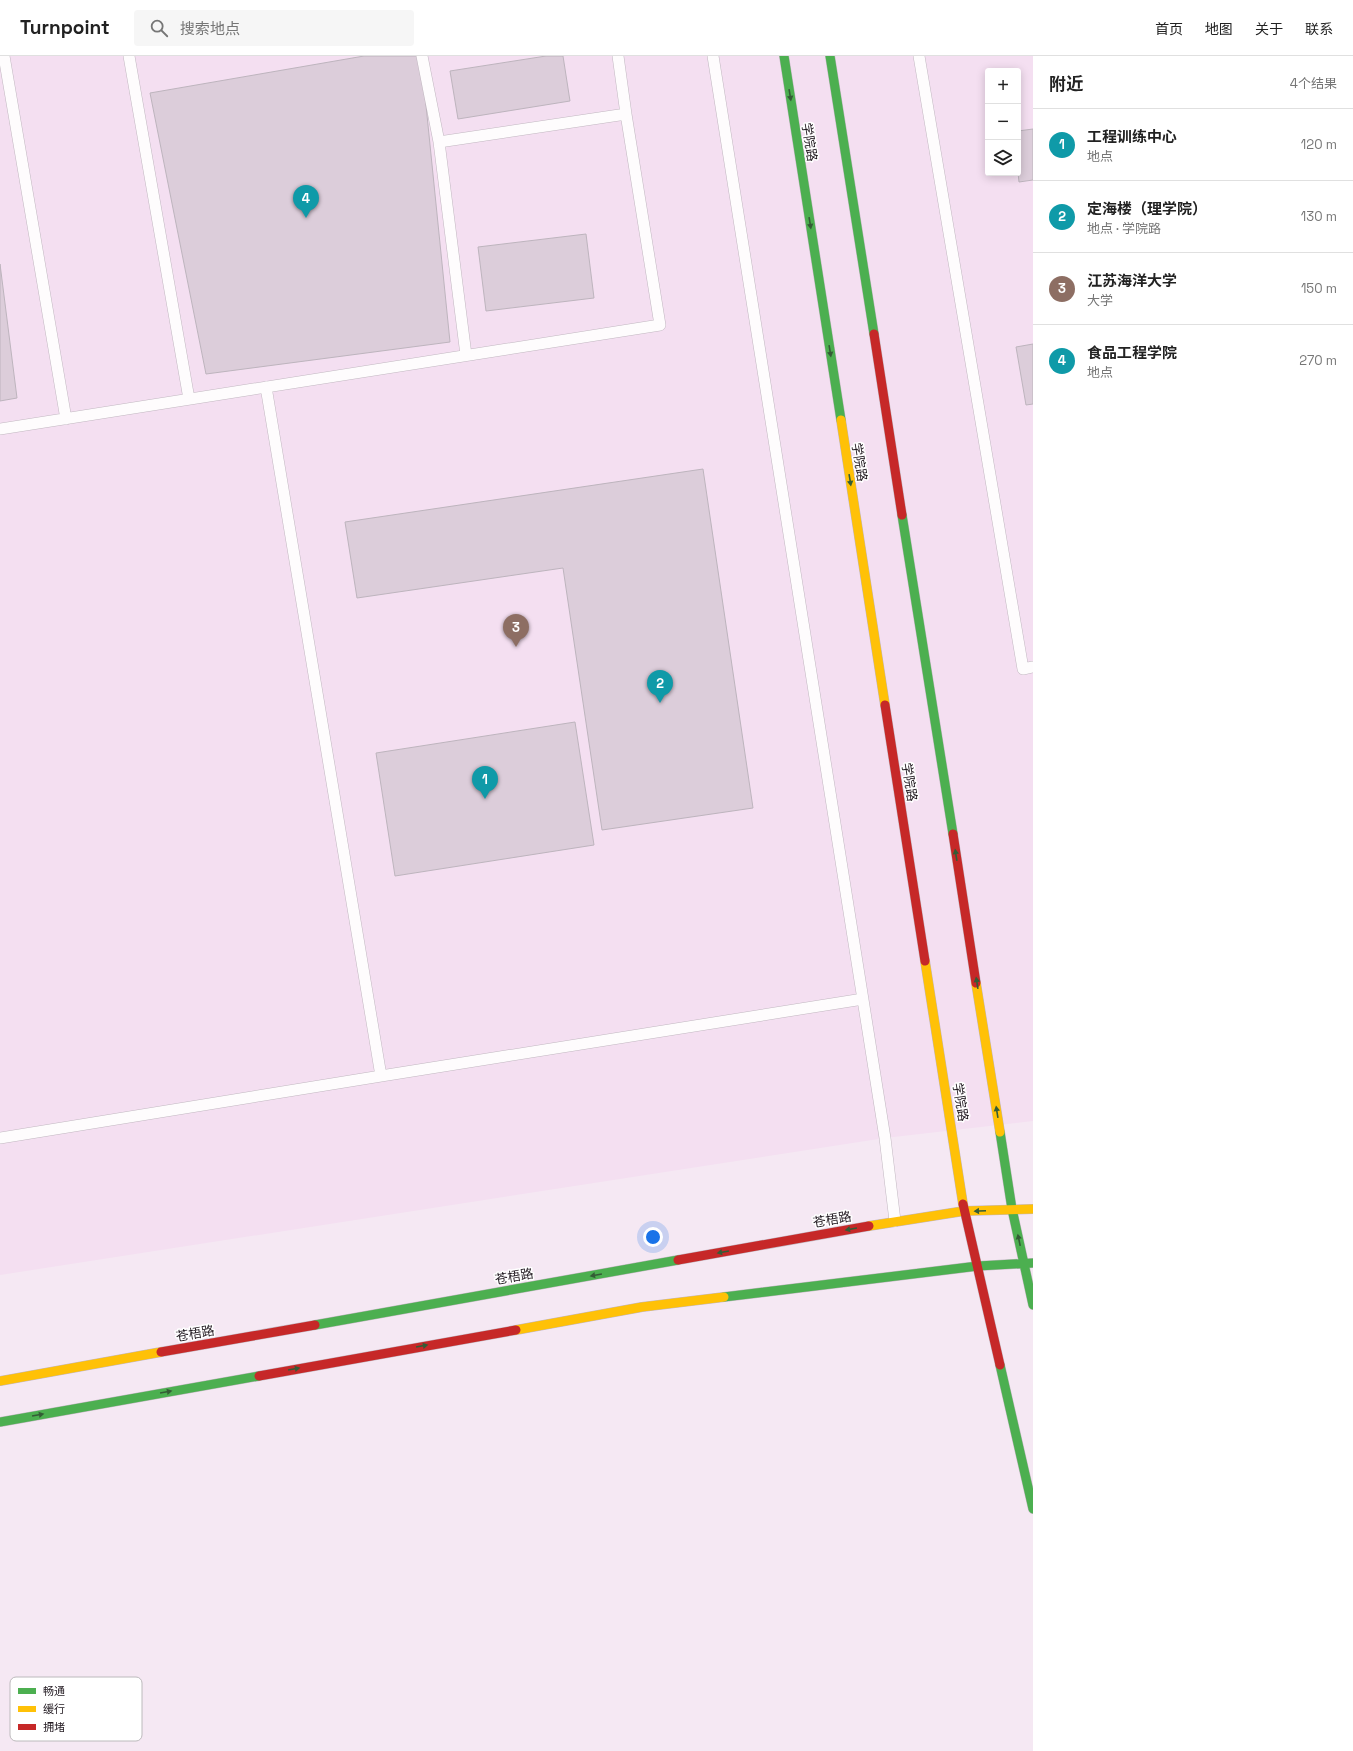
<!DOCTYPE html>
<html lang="zh">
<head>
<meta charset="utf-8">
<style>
  :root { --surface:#fff; --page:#f6f6f6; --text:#222; --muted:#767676; --line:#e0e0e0; --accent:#6b616a }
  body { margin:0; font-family:"Space Grotesk","Noto Sans SC",sans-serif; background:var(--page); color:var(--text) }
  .controls { position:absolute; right:12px; top:12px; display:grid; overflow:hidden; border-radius:4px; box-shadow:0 2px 10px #0003 }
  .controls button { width:36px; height:36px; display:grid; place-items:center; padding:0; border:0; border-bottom:1px solid var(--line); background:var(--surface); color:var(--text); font:20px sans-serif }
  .you { position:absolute; left:653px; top:1181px; width:14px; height:14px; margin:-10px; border:3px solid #fff; border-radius:50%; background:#1a73e8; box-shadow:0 0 0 6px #1a73e833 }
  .badge { display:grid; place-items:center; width:26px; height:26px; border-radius:50%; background:var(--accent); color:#fff; font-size:13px; font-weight:700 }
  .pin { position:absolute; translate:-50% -33px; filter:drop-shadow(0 1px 2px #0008) }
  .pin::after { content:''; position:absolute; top:21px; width:14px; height:12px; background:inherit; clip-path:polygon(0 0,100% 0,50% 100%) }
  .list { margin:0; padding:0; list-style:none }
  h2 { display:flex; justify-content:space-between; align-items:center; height:52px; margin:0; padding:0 16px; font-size:17px }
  h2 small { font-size:13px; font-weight:400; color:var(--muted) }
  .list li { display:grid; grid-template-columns:26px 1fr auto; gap:12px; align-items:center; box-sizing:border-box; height:72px; padding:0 16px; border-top:1px solid var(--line) }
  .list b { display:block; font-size:15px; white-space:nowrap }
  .list p { margin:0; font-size:13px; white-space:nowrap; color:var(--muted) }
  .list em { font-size:13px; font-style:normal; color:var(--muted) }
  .icon { flex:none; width:22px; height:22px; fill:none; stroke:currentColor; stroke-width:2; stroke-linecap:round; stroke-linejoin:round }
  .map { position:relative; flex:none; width:1033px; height:1695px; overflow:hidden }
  header { display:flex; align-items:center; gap:24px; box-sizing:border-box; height:56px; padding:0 20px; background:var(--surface); border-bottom:1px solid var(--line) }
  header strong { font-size:19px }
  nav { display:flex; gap:22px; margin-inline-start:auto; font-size:14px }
  .search { width:280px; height:36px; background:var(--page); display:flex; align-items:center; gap:10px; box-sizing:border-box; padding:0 14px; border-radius:4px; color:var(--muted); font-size:15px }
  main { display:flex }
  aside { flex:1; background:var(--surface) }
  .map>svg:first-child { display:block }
  .built { fill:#f4dff1; fill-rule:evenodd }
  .building { fill:#dccdda; stroke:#bdb4bd }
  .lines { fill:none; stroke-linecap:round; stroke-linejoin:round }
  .lane-casing { stroke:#c1b7c0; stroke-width:12 }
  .fast-casing { stroke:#c1b7c0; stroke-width:10 }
  .slow-casing { stroke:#c1b7c0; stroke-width:10 }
  .jam-casing { stroke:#c1b7c0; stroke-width:10 }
  .lane { stroke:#fefcfd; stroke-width:11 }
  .fast { stroke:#4caf50; stroke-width:9 }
  .slow { stroke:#ffc107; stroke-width:9 }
  .jam { stroke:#c62828; stroke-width:9 }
  .oneway { fill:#345c36 }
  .labels { text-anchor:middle; stroke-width:3; stroke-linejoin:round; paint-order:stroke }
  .street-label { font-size:13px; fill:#211920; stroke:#fff }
  .key { fill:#fff; stroke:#bcbabc; stroke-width:1 }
  .key-label { font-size:11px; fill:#211920 }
</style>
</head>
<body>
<header>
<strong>Turnpoint</strong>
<div class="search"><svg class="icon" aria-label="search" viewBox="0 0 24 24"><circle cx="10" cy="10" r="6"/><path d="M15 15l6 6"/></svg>搜索地点</div>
<nav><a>首页</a><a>地图</a><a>关于</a><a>联系</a></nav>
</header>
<main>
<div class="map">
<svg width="1033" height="1695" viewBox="0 0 1033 1695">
  <rect width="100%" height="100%" fill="#f5e8f3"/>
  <path class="built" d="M 0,0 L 1033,0 L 1033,1065 L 885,1082 L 0,1219 ZM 988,15 L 1018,15 L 1018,117 L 988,117 Z"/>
  <path class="building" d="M 364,0 L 421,0 L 450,286 L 206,318 L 150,37 Z
    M 546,0 L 563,0 L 570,45 L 458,63 L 450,15 Z
    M 1033,73 L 1033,124 L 1019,126 L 1018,117 L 1018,75 Z
    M 586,178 L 594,242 L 486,255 L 478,191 Z
    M 0,208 L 17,342 L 0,345 Z
    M 1033,288 L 1033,348 L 1026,349 L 1016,291 Z
    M 703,413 L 753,752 L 602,774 L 563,512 L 357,542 L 345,466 Z
    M 575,666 L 594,789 L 395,820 L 376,697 Z"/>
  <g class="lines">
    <defs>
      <path id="lane" d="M 4,0 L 66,363
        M 129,0 L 189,343
        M 422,0 L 439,86 L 466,299
        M 713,0 L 885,1082 L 895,1165
        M 919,0 L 1023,613 L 1033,611
        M 439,86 L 626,58 L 618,0
        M 0,373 L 660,269 L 626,58
        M 381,1020 L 863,943
        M 0,1082 L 381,1020 L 266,331"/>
      <path id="fast" d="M 784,0 L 841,364
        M 830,0 L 874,278
        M 902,459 L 953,778
        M 1000,1076 L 1012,1153 L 1033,1249
        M 724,1241 L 978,1210 L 1033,1207
        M 315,1269 L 678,1204
        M 1000,1309 L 1033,1453
        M 0,1366 L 259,1320"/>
      <path id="slow" d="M 841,364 L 885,649
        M 925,905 L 963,1148
        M 976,927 L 1000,1076
        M 869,1170 L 964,1155 L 1033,1153
        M 516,1274 L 642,1251 L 724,1241
        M 0,1325 L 161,1296"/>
      <path id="jam" d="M 874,278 L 902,459
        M 885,649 L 925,905
        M 953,778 L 976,927
        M 963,1148 L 1000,1309
        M 678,1204 L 869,1170
        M 161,1296 L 315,1269
        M 259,1320 L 516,1274"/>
    </defs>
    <use href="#lane" class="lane-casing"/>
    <use href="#fast" class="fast-casing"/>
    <use href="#slow" class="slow-casing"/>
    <use href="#jam" class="jam-casing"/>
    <use href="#lane" class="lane"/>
    <use href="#fast" class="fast"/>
    <use href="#slow" class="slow"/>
    <use href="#jam" class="jam"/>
  </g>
  <defs><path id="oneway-solid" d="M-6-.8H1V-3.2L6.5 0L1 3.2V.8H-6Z"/></defs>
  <g class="oneway">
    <use href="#oneway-solid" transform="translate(790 39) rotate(81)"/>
    <use href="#oneway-solid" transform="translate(810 167) rotate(81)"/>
    <use href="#oneway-solid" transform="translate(830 295) rotate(81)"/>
    <use href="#oneway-solid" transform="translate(850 424) rotate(81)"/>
    <use href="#oneway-solid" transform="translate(956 799) rotate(-99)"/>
    <use href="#oneway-solid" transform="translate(977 927) rotate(-99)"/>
    <use href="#oneway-solid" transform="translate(997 1056) rotate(-99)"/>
    <use href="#oneway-solid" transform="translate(980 1155) rotate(177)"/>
    <use href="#oneway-solid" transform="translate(851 1173) rotate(170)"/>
    <use href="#oneway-solid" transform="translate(1019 1184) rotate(-102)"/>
    <use href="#oneway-solid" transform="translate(723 1196) rotate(170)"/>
    <use href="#oneway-solid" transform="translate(596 1219) rotate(170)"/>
    <use href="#oneway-solid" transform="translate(422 1290) rotate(-10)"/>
    <use href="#oneway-solid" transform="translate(294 1313) rotate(-10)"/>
    <use href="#oneway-solid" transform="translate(166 1336) rotate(-10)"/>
    <use href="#oneway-solid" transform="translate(38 1359) rotate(-10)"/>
  </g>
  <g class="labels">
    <g class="street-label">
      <text transform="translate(810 86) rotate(81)" y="5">学院路</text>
      <text transform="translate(860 406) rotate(81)" y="5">学院路</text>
      <text transform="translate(910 726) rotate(81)" y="5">学院路</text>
      <text transform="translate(961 1046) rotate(81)" y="5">学院路</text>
      <text transform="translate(832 1163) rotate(-10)" y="5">苍梧路</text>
      <text transform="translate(514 1220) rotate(-10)" y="5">苍梧路</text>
      <text transform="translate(195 1277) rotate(-10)" y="5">苍梧路</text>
    </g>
  </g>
  <rect x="10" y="1621" width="132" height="64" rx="6" class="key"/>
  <rect x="18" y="1632" width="18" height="6" fill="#4caf50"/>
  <rect x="18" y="1650" width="18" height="6" fill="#ffc107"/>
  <rect x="18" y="1668" width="18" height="6" fill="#c62828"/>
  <g class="key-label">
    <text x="43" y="1639">畅通</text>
    <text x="43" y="1657">缓行</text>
    <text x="43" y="1675">拥堵</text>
  </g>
</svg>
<div class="controls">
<button>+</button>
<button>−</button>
<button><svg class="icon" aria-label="layers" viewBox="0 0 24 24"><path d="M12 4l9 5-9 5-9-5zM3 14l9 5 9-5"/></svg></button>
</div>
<div class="you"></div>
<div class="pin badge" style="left:485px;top:743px;background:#0f9aa8">1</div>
<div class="pin badge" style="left:660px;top:647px;background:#0f9aa8">2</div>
<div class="pin badge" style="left:516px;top:591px;background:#8d6e63">3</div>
<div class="pin badge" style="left:306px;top:162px;background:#0f9aa8">4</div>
</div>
<aside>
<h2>附近<small>4个结果</small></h2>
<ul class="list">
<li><span class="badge" style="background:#0f9aa8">1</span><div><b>工程训练中心</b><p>地点</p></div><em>120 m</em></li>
<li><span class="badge" style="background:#0f9aa8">2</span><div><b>定海楼（理学院）</b><p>地点 · 学院路</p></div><em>130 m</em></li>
<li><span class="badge" style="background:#8d6e63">3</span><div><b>江苏海洋大学</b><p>大学</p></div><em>150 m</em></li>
<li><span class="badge" style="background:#0f9aa8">4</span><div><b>食品工程学院</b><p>地点</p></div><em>270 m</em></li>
</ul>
</aside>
</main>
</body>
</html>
